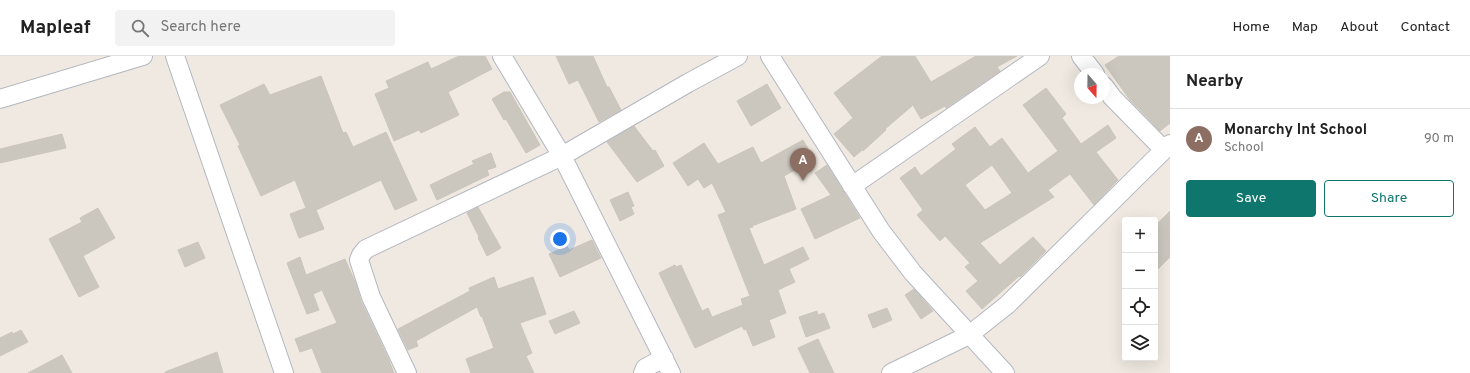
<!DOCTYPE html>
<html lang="en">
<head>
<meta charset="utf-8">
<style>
  :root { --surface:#fff; --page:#f2f2f2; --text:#222; --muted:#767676; --line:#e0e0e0; --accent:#0f766e }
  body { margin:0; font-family:Overpass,sans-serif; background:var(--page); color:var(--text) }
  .controls { position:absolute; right:12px; bottom:12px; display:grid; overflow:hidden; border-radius:4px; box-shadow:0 4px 16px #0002 }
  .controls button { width:36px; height:36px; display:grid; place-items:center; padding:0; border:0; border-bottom:1px solid var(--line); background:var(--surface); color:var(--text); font:20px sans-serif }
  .compass { position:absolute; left:1074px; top:12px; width:36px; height:36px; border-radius:50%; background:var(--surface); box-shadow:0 4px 16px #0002; rotate:160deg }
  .you { position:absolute; left:560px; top:183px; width:14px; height:14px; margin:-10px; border:3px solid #fff; border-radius:50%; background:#1a73e8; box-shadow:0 0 0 6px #1a73e833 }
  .badge { display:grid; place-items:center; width:26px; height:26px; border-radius:50%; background:var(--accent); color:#fff; font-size:13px; font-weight:700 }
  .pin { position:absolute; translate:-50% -33px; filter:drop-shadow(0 1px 2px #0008) }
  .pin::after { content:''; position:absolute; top:21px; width:14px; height:12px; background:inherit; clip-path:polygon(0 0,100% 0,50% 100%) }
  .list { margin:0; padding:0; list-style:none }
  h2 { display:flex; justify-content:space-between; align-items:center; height:52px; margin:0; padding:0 16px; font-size:17px }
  h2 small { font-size:13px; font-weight:400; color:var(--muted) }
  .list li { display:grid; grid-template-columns:26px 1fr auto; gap:12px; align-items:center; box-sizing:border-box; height:60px; padding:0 16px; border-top:1px solid var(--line) }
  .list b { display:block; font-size:15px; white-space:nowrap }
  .list p { margin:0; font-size:13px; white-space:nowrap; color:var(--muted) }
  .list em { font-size:13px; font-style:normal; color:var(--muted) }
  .actions { display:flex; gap:8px; padding:12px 16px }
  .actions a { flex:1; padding:9px 0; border:1px solid var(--accent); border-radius:4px; text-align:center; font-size:14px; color:var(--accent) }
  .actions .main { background:var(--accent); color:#fff }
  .icon { flex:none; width:22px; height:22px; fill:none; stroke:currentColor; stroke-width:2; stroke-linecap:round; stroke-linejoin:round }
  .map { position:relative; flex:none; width:1170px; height:317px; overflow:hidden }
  header { display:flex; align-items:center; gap:24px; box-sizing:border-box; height:56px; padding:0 20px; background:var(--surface); border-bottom:1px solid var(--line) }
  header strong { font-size:19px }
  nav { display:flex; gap:22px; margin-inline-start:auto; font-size:14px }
  .search { width:280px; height:36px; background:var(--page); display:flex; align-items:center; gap:10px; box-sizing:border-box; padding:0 14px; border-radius:4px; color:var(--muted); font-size:15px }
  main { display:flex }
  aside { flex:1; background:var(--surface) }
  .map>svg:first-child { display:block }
  .building { fill:#cbc7bf; stroke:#cbc5ba; fill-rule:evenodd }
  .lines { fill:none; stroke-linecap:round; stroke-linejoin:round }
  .minor-casing { stroke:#b4b7c1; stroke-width:20 }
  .minor { stroke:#fff; stroke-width:18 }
</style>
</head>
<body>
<header>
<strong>Mapleaf</strong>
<div class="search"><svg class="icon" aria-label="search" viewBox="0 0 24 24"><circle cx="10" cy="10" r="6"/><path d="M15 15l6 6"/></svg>Search here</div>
<nav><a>Home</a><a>Map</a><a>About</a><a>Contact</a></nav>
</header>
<main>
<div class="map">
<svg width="1170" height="317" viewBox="0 0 1170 317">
  <rect width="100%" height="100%" fill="#efe9e1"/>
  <path class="building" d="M 459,0 L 485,0 L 492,13 L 448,36 L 459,59 L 421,77 L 419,74 L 394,85 L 375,38 L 389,32 L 386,25 L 428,6 L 431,13 Z
    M 556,0 L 593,0 L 607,31 L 609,31 L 621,54 L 599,66 L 578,24 L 569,28 Z
    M 882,0 L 915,0 L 931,26 L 976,0 L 1017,0 L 997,11 L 1000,15 L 946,52 L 945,50 L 921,63 L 913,49 L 885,73 L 886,74 L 863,95 L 862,94 L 854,101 L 834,78 L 853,62 L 834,37 Z
    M 1119,0 L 1170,0 L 1170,67 L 1160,75 L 1130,44 L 1105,9 Z
    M 321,20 L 343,77 L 346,76 L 353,91 L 386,76 L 417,144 L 395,154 L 381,124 L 316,154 L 324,173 L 299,182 L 290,158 L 306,152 L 295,124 L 261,140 L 238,90 L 240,89 L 220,49 L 264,28 L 270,39 Z
    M 767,28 L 781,52 L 751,70 L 737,45 Z
    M 1046,32 L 1066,58 L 1062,62 L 1081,88 L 1108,69 L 1116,82 L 1096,96 L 1118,124 L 1094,149 L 1070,118 L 1048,134 L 1054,141 L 980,187 L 1000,209 L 1033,181 L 1046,195 L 1020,221 L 1019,220 L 982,253 L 966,235 L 978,225 L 965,211 L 970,207 L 945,180 L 940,185 L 917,159 L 923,154 L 900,122 L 915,111 L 921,120 L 956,93 L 952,88 L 975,71 L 990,91 L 1002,82 L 1028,117 L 1058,95 L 1023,49 ZM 992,109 L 1012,137 L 985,154 L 965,129 Z
    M 504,36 L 510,36 L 540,89 L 526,97 L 506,63 L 504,64 L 492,43 Z
    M 634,70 L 653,95 L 655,94 L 664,110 L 637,126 L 607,86 Z
    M 62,78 L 66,92 L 0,107 L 0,93 Z
    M 803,84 L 814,103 L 784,120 L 796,153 L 752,170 L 753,171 L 749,172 L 764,209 L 803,191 L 809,203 L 789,213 L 795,226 L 778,234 L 786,257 L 769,264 L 775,281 L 753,290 L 746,273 L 744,274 L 742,270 L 695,292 L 659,217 L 675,209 L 676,211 L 681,209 L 702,255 L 708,252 L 712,261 L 743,249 L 741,243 L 750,240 L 718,159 L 726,156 L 712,127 L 704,132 L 698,123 L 688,130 L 673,107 L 704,87 L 718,108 L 753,91 L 761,107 Z
    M 491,97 L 496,111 L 487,114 L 489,119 L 437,144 L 430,129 L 474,108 L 472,105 Z
    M 827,109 L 860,162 L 815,183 L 801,153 L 831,139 L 815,117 Z
    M 628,136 L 634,150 L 631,151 L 634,158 L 620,165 L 610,144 Z
    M 478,151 L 501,192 L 487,200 L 478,182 L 479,181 L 467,157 Z
    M 98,152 L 115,182 L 83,200 L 99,231 L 79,241 L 49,183 L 82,166 L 80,162 Z
    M 1170,155 L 1170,201 L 1155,216 L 1155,170 Z
    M 592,184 L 601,202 L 560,221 L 549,198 L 567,190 L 569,194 Z
    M 198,186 L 205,202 L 185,211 L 178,194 Z
    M 300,201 L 306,219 L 345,203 L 356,228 L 361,245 L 388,302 L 394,317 L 322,317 L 312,292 L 300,296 L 295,283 L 337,267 L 322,234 L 313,238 L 319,254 L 307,258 L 287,207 Z
    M 494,221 L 498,233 L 533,221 L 546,258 L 520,267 L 532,297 L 526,300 L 534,317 L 471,317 L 466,303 L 494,292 L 482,260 L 481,261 L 477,251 L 416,285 L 418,290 L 408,294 L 398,273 L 470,235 L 469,232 Z
    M 914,233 L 933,255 L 921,263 L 905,239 Z
    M 887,252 L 892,264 L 873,272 L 868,259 Z
    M 574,255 L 580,267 L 555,278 L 549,265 Z
    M 817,255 L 818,259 L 824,257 L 830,272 L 806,281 L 799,261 Z
    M 21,274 L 28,286 L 0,300 L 0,282 L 12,276 L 13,278 Z
    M 818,283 L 834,317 L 810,317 L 798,292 Z
    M 217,296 L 223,317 L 165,317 L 165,316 Z
    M 62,299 L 72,317 L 28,317 Z"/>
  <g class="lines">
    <defs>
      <path id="minor" d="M 175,0 L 284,317
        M 502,0 L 562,100 L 671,317
        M 770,0 L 881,175 L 913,217 L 1005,317
        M 1081,0 L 1095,18
        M 1104,30 L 1112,41 L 1164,94
        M 0,43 L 143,0
        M 852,130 L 1040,0
        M 407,317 L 371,241 L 359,204 L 361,199 L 366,193 L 562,100 L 688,27 L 738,0
        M 643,317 L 645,312 L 664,302
        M 891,317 L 969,279 L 1007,249 L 1170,88"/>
    </defs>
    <use href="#minor" class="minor-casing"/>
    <use href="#minor" class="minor"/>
  </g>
</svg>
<div class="controls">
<button>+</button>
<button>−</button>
<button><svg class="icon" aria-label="locate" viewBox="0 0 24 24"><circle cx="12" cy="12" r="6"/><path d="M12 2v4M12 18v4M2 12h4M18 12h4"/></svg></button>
<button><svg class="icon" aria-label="layers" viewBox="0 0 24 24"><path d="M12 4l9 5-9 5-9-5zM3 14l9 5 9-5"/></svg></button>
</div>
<svg class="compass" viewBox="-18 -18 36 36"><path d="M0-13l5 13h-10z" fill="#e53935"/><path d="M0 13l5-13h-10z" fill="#767676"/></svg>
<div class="you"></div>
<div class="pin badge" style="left:803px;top:125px;background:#8d6e63">A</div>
</div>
<aside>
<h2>Nearby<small></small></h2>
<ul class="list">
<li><span class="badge" style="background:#8d6e63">A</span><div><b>Monarchy Int School</b><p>School</p></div><em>90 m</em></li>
</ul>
<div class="actions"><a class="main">Save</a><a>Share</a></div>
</aside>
</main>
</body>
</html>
